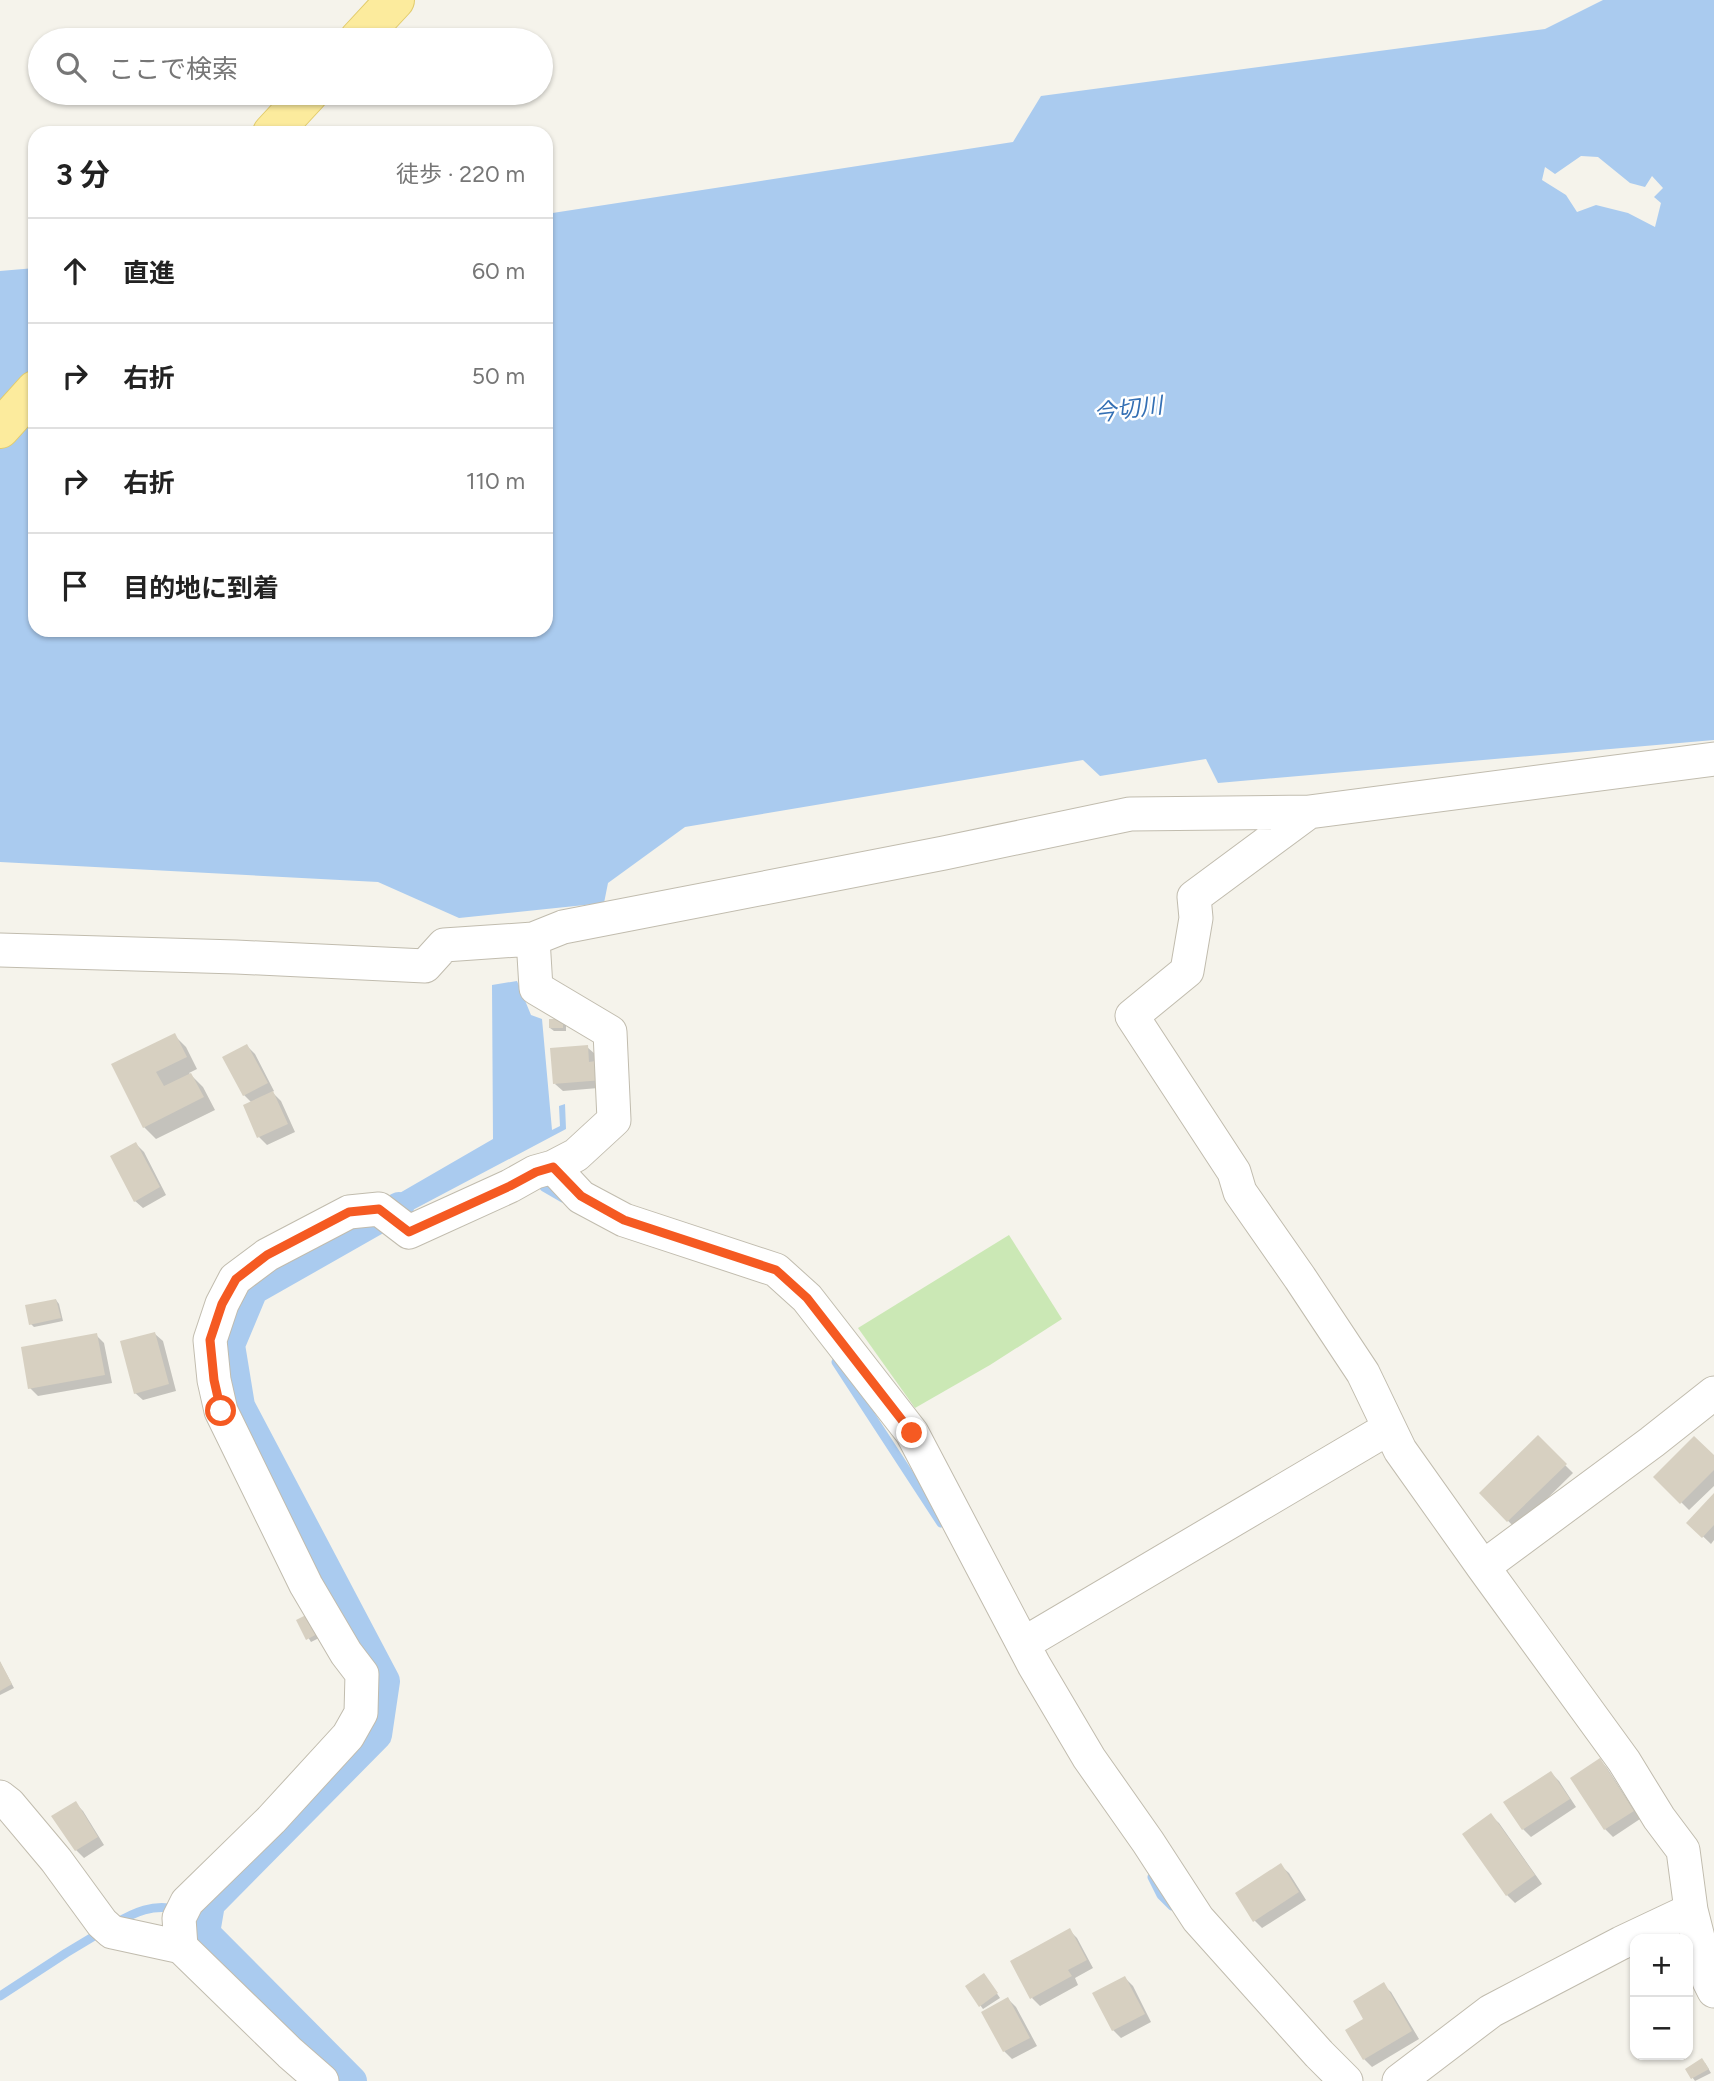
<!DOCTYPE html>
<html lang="ja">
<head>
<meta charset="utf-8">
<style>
  :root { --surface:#fff; --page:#f6f6f6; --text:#222; --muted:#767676; --line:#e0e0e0 }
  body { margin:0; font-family:Figtree,"Noto Sans JP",sans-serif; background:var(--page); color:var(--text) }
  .controls { position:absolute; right:21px; bottom:21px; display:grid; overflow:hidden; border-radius:14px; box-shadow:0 2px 5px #0004 }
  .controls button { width:63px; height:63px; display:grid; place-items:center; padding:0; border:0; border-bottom:2px solid var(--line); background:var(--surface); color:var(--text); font:35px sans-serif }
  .stop { position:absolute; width:21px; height:21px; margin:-16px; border:5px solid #f55a22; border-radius:50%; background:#fff }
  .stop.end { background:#f55a22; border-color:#fff; box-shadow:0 2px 7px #0008 }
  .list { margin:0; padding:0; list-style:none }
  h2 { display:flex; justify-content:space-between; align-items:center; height:91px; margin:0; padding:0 28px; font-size:30px }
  h2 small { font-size:23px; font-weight:400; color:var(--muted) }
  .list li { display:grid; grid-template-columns:46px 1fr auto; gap:21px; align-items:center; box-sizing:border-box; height:105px; padding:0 28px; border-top:2px solid var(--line) }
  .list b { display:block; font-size:26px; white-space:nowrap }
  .list em { font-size:23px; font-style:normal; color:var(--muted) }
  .icon { flex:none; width:38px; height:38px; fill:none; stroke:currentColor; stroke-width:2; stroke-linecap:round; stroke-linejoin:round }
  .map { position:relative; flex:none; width:1714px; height:2081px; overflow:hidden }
  .search { position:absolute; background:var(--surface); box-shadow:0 2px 5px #0004; left:28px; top:28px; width:525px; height:77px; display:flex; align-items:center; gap:18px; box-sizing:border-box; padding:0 24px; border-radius:38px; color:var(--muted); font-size:26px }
  .panel { position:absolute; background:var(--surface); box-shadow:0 2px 5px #0004; left:28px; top:126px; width:525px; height:511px; border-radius:21px }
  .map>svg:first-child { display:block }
  .green { fill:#cbe8b5 }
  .water { fill:#aacbef; fill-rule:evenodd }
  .shadow { fill:#0003 }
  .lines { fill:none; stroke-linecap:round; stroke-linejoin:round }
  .stream { stroke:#aacbef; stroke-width:9 }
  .canal { stroke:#aacbef; stroke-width:30 }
  .building { fill:#d7d0c1 }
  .minor-casing { stroke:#c1bcae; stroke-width:35 }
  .primary-casing { stroke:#e2cc6c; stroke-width:40 }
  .minor { stroke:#fff; stroke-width:33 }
  .primary { stroke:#fceb9d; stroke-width:38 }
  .route { stroke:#f55a22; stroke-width:9 }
  .labels { text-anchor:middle; stroke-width:5; stroke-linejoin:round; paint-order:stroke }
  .water-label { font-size:23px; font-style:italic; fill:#336fb4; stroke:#fff }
</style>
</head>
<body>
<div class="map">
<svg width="1714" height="2081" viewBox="0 0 1714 2081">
  <rect width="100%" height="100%" fill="#f5f3eb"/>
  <path class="green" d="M 1009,1235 L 1062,1319 L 990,1365 L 915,1408 L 858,1328 Z"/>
  <path class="water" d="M 1603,0 L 1714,0 L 1714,740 L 1218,783 L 1206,759 L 1100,776 L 1083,760 L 685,827 L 608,883 L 604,903 L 459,918 L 378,882 L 0,862 L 0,271 L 35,268 L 35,630 L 546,630 L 546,214 L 1013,142 L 1041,96 L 1545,29 ZM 1581,156 L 1598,157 L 1630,183 L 1645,187 L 1652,176 L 1663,188 L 1654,197 L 1661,203 L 1655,227 L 1628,213 L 1596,205 L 1577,212 L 1566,195 L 1542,180 L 1545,167 L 1555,174 Z
    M 517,981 L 531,1015 L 542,1019 L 552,1130 L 560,1126 L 559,1106 L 565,1104 L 566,1129 L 407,1213 L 391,1198 L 493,1139 L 492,985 Z"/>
  <path class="shadow" d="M 563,1020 L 566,1024 L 566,1031 L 554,1031 L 550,1028 Z
    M 174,1035 L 186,1047 L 197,1069 L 189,1073 L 203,1087 L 215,1110 L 156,1139 L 144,1127 L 114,1065 Z
    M 247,1046 L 255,1054 L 274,1091 L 272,1092 L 281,1101 L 295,1132 L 267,1145 L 259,1137 L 252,1103 L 244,1095 Z
    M 587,1047 L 595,1054 L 610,1087 L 563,1091 L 555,1084 Z
    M 136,1144 L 144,1152 L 166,1195 L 143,1208 L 135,1201 Z
    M 56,1300 L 59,1304 L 63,1321 L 34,1327 L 31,1324 Z
    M 155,1334 L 163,1341 L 176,1391 L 143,1400 L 135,1393 Z
    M 96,1335 L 104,1343 L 112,1383 L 38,1396 L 30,1388 Z
    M 1538,1438 L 1573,1473 L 1516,1529 L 1481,1493 Z
    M 1714,1458 L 1714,1486 L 1689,1510 L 1656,1477 Z
    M 1714,1496 L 1714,1540 L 1711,1544 L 1689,1523 Z
    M 298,1621 L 321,1637 L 311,1642 Z
    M 0,1662 L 14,1688 L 0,1695 Z
    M 1600,1760 L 1607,1768 L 1640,1819 L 1613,1837 L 1605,1829 Z
    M 1551,1773 L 1559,1781 L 1576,1807 L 1531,1837 L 1523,1829 Z
    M 75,1803 L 83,1811 L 104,1845 L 84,1858 L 76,1850 Z
    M 1491,1816 L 1499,1823 L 1542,1884 L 1515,1903 L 1507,1895 L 1465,1834 Z
    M 1281,1866 L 1289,1873 L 1306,1900 L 1262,1928 L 1254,1920 Z
    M 1069,1930 L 1077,1938 L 1093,1968 L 1075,1978 L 1078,1985 L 1040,2006 L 1032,1998 Z
    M 1125,1978 L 1133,1986 L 1151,2022 L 1121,2038 L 1113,2030 Z
    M 987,1979 L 1000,1998 L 983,2009 L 980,2005 Z
    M 1383,1985 L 1391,1992 L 1419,2039 L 1372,2067 L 1364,2059 L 1347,2030 L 1365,2020 Z
    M 1008,1999 L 1016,2007 L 1037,2046 L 1012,2059 L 1004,2051 Z
    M 1705,2063 L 1711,2073 L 1695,2081 L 1687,2070 Z"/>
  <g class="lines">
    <path class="stream" d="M 544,1187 L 563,1198
      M 836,1362 L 941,1523
      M 1152,1877 L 1161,1895 L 1172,1906
      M 189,1912 L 208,1917
      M 116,1923 C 135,1912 153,1904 175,1909
      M 0,1996 L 66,1953 L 101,1932"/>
    <path class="canal" d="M 352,2081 L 205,1933 L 210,1904 L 377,1735 L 385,1681 L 240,1406 L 230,1345 L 253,1290 L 399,1207"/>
  </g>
  <path class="building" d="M 549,1019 L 563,1019 L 563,1028 L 549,1028 Z
    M 175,1033 L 187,1057 L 156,1072 L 164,1086 L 191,1073 L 204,1097 L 143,1128 L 111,1064 Z
    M 247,1044 L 268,1083 L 243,1096 L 222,1057 Z
    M 588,1045 L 589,1062 L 601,1060 L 603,1080 L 553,1084 L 550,1048 Z
    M 273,1091 L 288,1124 L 257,1138 L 243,1105 Z
    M 136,1142 L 160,1187 L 134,1202 L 110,1156 Z
    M 56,1299 L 61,1318 L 29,1325 L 25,1305 Z
    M 155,1332 L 169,1384 L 134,1394 L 120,1341 Z
    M 97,1333 L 105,1375 L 28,1389 L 21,1347 Z
    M 1538,1435 L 1567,1464 L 1507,1522 L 1479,1493 Z
    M 1694,1436 L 1714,1455 L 1714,1470 L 1680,1504 L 1653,1477 Z
    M 1714,1493 L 1714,1525 L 1702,1538 L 1686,1523 Z
    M 308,1614 L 319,1633 L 306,1640 L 296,1620 Z
    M 0,1661 L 12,1684 L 0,1691 Z
    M 1600,1758 L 1634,1811 L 1604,1830 L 1570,1778 Z
    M 1551,1771 L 1570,1799 L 1522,1830 L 1503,1802 Z
    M 76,1801 L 98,1837 L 75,1851 L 51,1816 Z
    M 1491,1813 L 1535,1875 L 1506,1896 L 1462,1834 Z
    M 1281,1863 L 1299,1892 L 1253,1922 L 1235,1893 Z
    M 1070,1928 L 1087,1960 L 1068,1970 L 1072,1976 L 1030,1999 L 1010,1961 Z
    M 984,1973 L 998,1993 L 979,2007 L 965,1986 Z
    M 1125,1976 L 1145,2014 L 1112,2031 L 1092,1993 Z
    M 1384,1982 L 1412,2031 L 1363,2060 L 1345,2030 L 1363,2019 L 1353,2001 Z
    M 1008,1997 L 1030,2038 L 1003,2052 L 981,2012 Z
    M 1702,2058 L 1709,2069 L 1691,2079 L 1685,2069 Z"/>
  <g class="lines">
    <defs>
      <path id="minor" d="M 1309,812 L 1194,897 L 1196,918 L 1187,971 L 1132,1016 L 1234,1172 L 1240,1192 L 1300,1278 L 1363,1373 L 1400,1450 L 1483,1567 L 1624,1761 L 1659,1818 L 1683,1850 L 1691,1910 L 1709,1981 L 1714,1991
        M 533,939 L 536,988 L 610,1032 L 614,1120 L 576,1155 L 553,1167
        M 0,950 L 236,957 L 425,966 L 444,945 L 533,939 L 563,927 L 944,853 L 1130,814 L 1309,812 L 1714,759
        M 1483,1567 L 1652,1442 L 1714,1393
        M 1023,1644 L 1389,1428
        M 0,1797 L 9,1804 L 56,1860 L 102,1923 L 112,1932 L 181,1947 L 290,2053 L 322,2081
        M 181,1947 L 179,1918 L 187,1902 L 271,1820 L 348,1736 L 361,1713 L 362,1674 L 346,1653 L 306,1585 L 221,1411 L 214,1380 L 210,1340 L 222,1304 L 235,1279 L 267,1255 L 349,1212 L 379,1209 L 409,1232 L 510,1186 L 535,1172 L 553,1167 L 581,1197 L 624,1220 L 776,1270 L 807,1298 L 912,1433 L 1034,1665 L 1089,1758 L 1148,1842 L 1198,1919 L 1319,2054 L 1346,2081
        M 1399,2081 L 1491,2011 L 1621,1943 L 1691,1910"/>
      <path id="primary" d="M 358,40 L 395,0
        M 272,133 L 309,93
        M 0,429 L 35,390"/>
    </defs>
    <use href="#minor" class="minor-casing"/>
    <use href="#primary" class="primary-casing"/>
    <use href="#minor" class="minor"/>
    <use href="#primary" class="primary"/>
  </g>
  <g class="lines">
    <path class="route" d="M 221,1411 L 214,1380 L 210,1340 L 222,1304 L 236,1279 L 267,1255 L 349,1212 L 379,1209 L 409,1232 L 510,1186 L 536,1172 L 553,1167 L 581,1196 L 624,1220 L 776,1270 L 807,1298 L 912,1433"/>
  </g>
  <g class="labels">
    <g class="water-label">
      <text transform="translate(1128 409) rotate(-7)" y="8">今切川</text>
    </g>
  </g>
</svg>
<div class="controls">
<button>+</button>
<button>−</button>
</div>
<div class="stop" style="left:221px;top:1411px"></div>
<div class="stop end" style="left:912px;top:1433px"></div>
<div class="search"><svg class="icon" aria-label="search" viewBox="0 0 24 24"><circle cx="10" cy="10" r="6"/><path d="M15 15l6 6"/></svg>ここで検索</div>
<section class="panel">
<h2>3 分<small>徒歩 · 220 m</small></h2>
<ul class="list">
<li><svg class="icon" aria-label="ahead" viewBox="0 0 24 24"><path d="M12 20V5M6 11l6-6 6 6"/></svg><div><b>直進</b></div><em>60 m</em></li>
<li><svg class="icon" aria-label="right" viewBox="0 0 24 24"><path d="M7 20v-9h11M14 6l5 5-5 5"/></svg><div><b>右折</b></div><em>50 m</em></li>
<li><svg class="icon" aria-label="right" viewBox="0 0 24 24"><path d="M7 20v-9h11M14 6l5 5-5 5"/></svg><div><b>右折</b></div><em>110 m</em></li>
<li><svg class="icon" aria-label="arrive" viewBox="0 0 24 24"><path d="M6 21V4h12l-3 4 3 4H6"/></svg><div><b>目的地に到着</b></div></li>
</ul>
</section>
</div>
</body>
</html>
